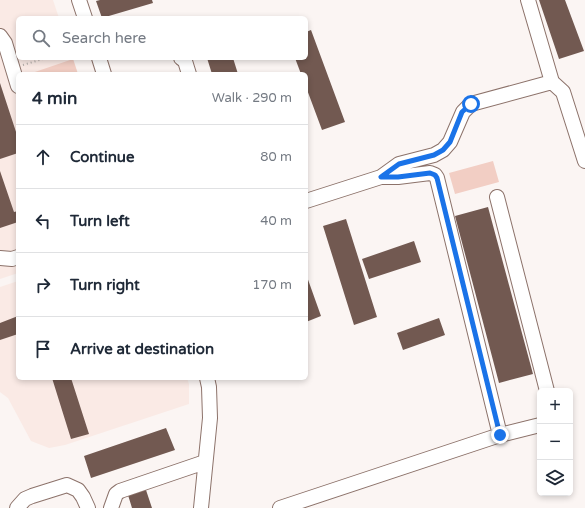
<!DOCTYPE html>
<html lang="en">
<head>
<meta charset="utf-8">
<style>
  :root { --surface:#fff; --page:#f2f2f3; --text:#1f2937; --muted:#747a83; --line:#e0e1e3 }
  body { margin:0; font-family:"Varela Round",sans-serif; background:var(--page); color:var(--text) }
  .controls { position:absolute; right:12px; bottom:12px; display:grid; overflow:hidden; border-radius:6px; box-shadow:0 2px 6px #0003 }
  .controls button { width:36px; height:36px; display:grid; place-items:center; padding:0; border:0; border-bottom:1px solid var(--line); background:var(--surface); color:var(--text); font:20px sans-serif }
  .stop { position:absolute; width:12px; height:12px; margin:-9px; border:3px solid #1a73e8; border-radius:50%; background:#fff }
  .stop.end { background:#1a73e8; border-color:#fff; box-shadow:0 1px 4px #0008 }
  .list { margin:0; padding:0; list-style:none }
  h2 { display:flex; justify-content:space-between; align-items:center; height:52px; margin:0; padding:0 16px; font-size:17px }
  h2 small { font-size:13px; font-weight:400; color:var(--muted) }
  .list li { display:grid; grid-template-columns:26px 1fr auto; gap:12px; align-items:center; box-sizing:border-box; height:64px; padding:0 16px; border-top:1px solid var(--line) }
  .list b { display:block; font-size:15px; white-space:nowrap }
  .list em { font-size:13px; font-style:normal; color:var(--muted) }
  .icon { flex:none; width:22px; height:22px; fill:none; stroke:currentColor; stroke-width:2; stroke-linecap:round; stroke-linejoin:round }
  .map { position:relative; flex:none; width:585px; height:508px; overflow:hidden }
  .search { position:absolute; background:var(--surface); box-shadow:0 2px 6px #0003; left:16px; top:16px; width:292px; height:44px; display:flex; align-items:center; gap:10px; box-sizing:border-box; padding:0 14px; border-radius:6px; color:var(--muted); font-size:15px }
  .panel { position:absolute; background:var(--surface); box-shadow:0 2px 6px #0003; left:16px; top:72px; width:292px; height:308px; border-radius:6px }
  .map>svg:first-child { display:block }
  .built { fill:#faeae5 }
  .green { fill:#f2cec4 }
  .building { fill:#725951 }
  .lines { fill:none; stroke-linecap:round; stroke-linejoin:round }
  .minor-casing { stroke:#8c726a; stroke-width:16 }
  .path { stroke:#b1aaa7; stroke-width:2; stroke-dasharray:1 3; stroke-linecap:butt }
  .minor { stroke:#fff; stroke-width:14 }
  .route { stroke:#1a73e8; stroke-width:5 }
</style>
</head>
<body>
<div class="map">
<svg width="585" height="508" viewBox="0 0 585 508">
  <rect width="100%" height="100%" fill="#fbf5f3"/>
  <path class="built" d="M 0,0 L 53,0 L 59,18 L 18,18 L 18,58 L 73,58 L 78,74 L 18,74 L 18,273 L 0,279 Z
    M 18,281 L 18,378 L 187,378 L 189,384 L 189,404 L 65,445 L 49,448 L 31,441 L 8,398 L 0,392 L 0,287 Z"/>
  <path class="green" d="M 73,59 L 78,74 L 29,74 Z
    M 493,161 L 499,182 L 455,194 L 449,173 Z"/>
  <path class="building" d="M 100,0 L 152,0 L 153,3 L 102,18 L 96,1 Z
    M 539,0 L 565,0 L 584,51 L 559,59 Z
    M 311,30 L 345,122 L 322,130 L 306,87 L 306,74 L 301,74 L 295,58 L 306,58 L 306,32 Z
    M 207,58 L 233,58 L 238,74 L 212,74 Z
    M 0,83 L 18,138 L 18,153 L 0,159 Z
    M 0,171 L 14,212 L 18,211 L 18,222 L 0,228 Z
    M 488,207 L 533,374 L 499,383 L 455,216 Z
    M 346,219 L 377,317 L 354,325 L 323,226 Z
    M 414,241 L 421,262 L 369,279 L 362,259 Z
    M 306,274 L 321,316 L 306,322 Z
    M 18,316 L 18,334 L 0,340 L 0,323 Z
    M 439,318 L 445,335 L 403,350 L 397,333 Z
    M 52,378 L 71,378 L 89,434 L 71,439 Z
    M 166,428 L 175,450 L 91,478 L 84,456 Z
    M 146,490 L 152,508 L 132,508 L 128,495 Z"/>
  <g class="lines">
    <defs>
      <path id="minor" d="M 79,0 L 85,18
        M 528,0 L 552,82 L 563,92 L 585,161
        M 0,36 L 5,43 L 18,86
        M 99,58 L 104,74
        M 181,58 L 185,61 L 189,74
        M 381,177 L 398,177 L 430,173 L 435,175 L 437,178 L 500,435
        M 497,197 L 547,391
        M 306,201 L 381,177 L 399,164 L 434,155 L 443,150 L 450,142 L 463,112 L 471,104 L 552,82
        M 0,258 L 12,259 L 18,257
        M 17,508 L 25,499 L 32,496 L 67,485 L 78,490 L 83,497 L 88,508
        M 111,508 L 116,494 L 120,491 L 205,462
        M 201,508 L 210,418 L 209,387 L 207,378
        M 280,508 L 500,435 L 540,425"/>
    </defs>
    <use href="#minor" class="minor-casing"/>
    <path class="path" d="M 23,65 L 46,58"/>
    <use href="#minor" class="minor"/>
  </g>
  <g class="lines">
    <path class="route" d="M 471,104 L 462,112 L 450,142 L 443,150 L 434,155 L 399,164 L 381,177 L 398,177 L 430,173 L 435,175 L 437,178 L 500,435"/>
  </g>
</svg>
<div class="controls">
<button>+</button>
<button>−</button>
<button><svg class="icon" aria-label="layers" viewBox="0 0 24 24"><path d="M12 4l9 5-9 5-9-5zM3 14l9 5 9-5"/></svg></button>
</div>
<div class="stop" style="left:471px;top:104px"></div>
<div class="stop end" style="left:500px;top:435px"></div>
<div class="search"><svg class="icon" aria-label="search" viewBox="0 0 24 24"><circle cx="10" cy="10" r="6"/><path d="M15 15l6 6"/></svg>Search here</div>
<section class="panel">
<h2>4 min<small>Walk · 290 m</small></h2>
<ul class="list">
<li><svg class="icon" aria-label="ahead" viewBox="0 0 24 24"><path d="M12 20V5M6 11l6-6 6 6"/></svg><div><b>Continue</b></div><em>80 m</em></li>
<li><svg class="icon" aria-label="left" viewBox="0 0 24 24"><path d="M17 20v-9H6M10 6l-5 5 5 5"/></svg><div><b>Turn left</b></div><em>40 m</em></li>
<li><svg class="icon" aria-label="right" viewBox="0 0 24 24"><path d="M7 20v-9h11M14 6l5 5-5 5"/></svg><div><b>Turn right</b></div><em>170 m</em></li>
<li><svg class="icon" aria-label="arrive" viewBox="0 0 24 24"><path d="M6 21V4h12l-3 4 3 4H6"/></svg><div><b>Arrive at destination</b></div></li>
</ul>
</section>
</div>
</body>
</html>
